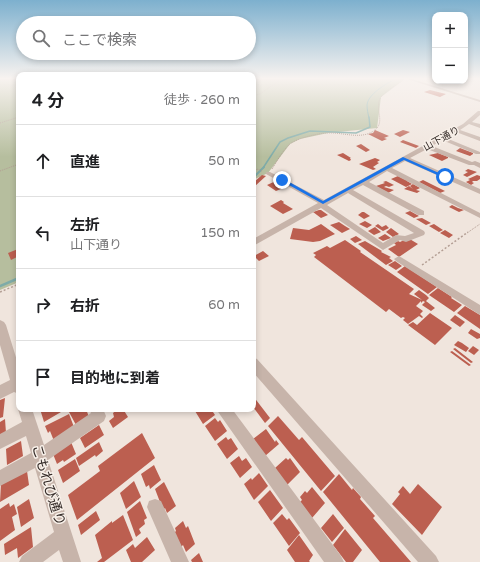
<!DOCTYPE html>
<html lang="ja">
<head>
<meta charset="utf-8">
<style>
  :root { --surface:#fff; --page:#f6f6f6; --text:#202124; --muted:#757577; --line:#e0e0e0 }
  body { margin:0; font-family:"Varela Round","Noto Sans JP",sans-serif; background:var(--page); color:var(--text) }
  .controls { position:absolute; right:12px; top:12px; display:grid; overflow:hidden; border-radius:8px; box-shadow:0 2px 6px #0003 }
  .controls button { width:36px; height:36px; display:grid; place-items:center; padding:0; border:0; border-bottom:1px solid var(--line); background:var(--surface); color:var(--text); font:20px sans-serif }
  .stop { position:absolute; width:12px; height:12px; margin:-9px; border:3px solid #1a73e8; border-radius:50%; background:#fff }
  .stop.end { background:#1a73e8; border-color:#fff; box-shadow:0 1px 4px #0008 }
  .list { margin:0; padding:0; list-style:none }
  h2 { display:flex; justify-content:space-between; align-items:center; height:52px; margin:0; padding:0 16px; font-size:17px }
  h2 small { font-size:13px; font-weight:400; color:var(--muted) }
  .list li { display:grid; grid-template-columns:26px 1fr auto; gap:12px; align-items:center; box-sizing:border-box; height:72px; padding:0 16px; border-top:1px solid var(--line) }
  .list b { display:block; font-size:15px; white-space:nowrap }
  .list p { margin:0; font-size:13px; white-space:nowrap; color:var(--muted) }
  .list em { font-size:13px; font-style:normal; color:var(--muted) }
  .icon { flex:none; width:22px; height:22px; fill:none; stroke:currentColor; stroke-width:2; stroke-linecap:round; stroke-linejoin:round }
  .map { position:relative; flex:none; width:480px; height:562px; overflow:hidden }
  .search { position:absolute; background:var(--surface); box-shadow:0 2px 6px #0003; left:16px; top:16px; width:240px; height:44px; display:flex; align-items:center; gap:10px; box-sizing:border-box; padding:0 14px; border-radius:22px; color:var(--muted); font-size:15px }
  .panel { position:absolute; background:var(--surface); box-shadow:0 2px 6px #0003; left:16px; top:72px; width:240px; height:340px; border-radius:8px }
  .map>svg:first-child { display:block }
  .green { fill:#b6be9e }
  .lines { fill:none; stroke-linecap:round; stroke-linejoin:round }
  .stream-far3 { stroke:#7eaba8; stroke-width:1 }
  .stream-far2 { stroke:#7eaba8; stroke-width:1.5 }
  .stream-far1 { stroke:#7eaba8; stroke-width:2 }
  .stream { stroke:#7eaba8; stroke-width:2.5 }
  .building { fill:#bc5f50 }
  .path-far1 { stroke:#b39e94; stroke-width:1; stroke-dasharray:1 1; stroke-linecap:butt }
  .path { stroke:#b39e94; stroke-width:1.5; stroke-dasharray:2 2; stroke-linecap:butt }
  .minor { fill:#c7b4aa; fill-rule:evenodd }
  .route { fill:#1a73e8 }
  .labels { text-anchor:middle; stroke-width:3; stroke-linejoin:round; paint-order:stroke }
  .far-street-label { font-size:10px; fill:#352c29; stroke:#f8f0e9 }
  .near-street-label { font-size:14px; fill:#352c29; stroke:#f8f0e9 }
</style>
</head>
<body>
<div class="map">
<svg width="480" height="562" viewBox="0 0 480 562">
  <rect width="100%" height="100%" fill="#f0e5dd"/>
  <path class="green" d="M 0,79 L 19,79 L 19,282 L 0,290 Z
    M 253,79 L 405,79 L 381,97 L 377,128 L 328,133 L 300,139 L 290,144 L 268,173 L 253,180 Z"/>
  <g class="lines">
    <path class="stream-far3" d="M 369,118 C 368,114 367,109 367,105 C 368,94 386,84 395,79"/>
    <path class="stream-far2" d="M 263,168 L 280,142 L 288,138 L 310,131 L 356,133 L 370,127 L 369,117"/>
    <path class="stream-far1" d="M 253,178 L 264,167"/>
    <path class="stream" d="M 0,286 L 19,278"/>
  </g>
  <path class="building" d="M 430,90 L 446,94 L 440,97 L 424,92 Z
    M 375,130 L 389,136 L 384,138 L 387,139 L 382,141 L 368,134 L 373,133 Z
    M 403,130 L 410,132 L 400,137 L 394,134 Z
    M 403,140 L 419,146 L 416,148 L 400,142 Z
    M 361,144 L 370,150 L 366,152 L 356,146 Z
    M 460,148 L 473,153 L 473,154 L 470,156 L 456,151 Z
    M 343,153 L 351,158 L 350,158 L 351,160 L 349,161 L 337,155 Z
    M 438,153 L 448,157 L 448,158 L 442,161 L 429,155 Z
    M 375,158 L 380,160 L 377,162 L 379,163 L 373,167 L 376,169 L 373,170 L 359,164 Z
    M 468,169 L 477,172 L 467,177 L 463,175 L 468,172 L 465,171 Z
    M 262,175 L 266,176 L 253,188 L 253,183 Z
    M 477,175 L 480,176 L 480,179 L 477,181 L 478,181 L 473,181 L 472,182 L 474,183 L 471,185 L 466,182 L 470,180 L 468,179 Z
    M 398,176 L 408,181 L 407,181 L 412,184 L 406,187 L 391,179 Z
    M 278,180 L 288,186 L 276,191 L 267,185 Z
    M 423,180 L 445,191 L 440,193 L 419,182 Z
    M 386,181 L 394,185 L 389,187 L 386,186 L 384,187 L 394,190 L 388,193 L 376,186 L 385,183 L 383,182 Z
    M 413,184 L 420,188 L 416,190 L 420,191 L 417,193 L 404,189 L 409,186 L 413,189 L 410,186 Z
    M 281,200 L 284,202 L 283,203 L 293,209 L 283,214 L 270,206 Z
    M 452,205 L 458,208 L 464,210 L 459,212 L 449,207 Z
    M 319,210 L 321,210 L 328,215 L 321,218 L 313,212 Z
    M 410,211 L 419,216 L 414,218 L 405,213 Z
    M 362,212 L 364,212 L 370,216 L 364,219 L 358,215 Z
    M 422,218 L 431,223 L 426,225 L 416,219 Z
    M 365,221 L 372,225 L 367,228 L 359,224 Z
    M 339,222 L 345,226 L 350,229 L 342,233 L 330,225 Z
    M 321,224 L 335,234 L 320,241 L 313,242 L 290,239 L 293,228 L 309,230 Z
    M 378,224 L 382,227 L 386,225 L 389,228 L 383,231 L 375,226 Z
    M 434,224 L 443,230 L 439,232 L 429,226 Z
    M 375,227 L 381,232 L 374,235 L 368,231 Z
    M 391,228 L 399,234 L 393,237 L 386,232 Z
    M 445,230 L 453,235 L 449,238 L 440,233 Z
    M 385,234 L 391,238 L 383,241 L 378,238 Z
    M 356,236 L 362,240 L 355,243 L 350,239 Z
    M 408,238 L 418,244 L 399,257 L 388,249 L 396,245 L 394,243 L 398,241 L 400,242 Z
    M 345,240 L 361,251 L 360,252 L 414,289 L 409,294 L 422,300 L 414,294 L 419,290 L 426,295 L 429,298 L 425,302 L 423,301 L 421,303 L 421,301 L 416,306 L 423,311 L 420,314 L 423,317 L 422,318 L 419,316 L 408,324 L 403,320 L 405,318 L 403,317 L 401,318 L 389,309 L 386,312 L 314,257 L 316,255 L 313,253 L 327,246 L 330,248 Z
    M 365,241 L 382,251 L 381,252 L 391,257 L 389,258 L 393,261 L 386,265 L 358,244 Z
    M 18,249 L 19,256 L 11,260 L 8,253 Z
    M 263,251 L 269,256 L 259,261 L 254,256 Z
    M 395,261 L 402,266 L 396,270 L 388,265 Z
    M 405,266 L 437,287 L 428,294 L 397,272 Z
    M 438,288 L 452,297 L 451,298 L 462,305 L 454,312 L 429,295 Z
    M 426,301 L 435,308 L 431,311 L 422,305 Z
    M 465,306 L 480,315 L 480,329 L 457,313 Z
    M 430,313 L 452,328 L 435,345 L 408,325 L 413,322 L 417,325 Z
    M 455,315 L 465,322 L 460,327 L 450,320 Z
    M 471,329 L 480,334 L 480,338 L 477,339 L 468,333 Z
    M 458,341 L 462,343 L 469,348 L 466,352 L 454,345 Z
    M 473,346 L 479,350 L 474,355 L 468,351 Z
    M 455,348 L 473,362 L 471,363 L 453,349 Z
    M 452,351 L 471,365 L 469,366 L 450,352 Z
    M 253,396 L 270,418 L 265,423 L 253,407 Z
    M 5,398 L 3,417 L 0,418 L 0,400 Z
    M 40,409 L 60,409 L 61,412 L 44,422 Z
    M 74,409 L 86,409 L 89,417 L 76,425 L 69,412 Z
    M 118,409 L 123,409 L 128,417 L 113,428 L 109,421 L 114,417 L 113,413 Z
    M 198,409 L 211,409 L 215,415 L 203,424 L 195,411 Z
    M 69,414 L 74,427 L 54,441 L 50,431 L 48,433 L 45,426 Z
    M 278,416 L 299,440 L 302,437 L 335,476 L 321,491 L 268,426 Z
    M 215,418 L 218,422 L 220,420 L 227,431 L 215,441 L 205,426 Z
    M 5,419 L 6,433 L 0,436 L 0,422 Z
    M 99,425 L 104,435 L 85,448 L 80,438 Z
    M 266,429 L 275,442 L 276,440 L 279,444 L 265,456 L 253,439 Z
    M 142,433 L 155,458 L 77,520 L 68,495 L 100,471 L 98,466 Z
    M 226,437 L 228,440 L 231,438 L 238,449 L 227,459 L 217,444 Z
    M 21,441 L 23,456 L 7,465 L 6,449 Z
    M 71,442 L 76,454 L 64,462 L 63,460 L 57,464 L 53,454 Z
    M 99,442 L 103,451 L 96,457 L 95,455 L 79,466 L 76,458 Z
    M 239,456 L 242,461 L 246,458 L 252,467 L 240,478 L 230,463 Z
    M 286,458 L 288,460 L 290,458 L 300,472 L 287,485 L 275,468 Z
    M 75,459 L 80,471 L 63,483 L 58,470 Z
    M 154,465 L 161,480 L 150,489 L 149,485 L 146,487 L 141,474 Z
    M 27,471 L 29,485 L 0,502 L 1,483 Z
    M 259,473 L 268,486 L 254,500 L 244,484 L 251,478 L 252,480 Z
    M 339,474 L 352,490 L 353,488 L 361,497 L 360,499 L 375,516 L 373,518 L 411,562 L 380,562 L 323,492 Z
    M 134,481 L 141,497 L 126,509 L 120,493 Z
    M 164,482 L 176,506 L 167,513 L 165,508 L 163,510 L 155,489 Z
    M 418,484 L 442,507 L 422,535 L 392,504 L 400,494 L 398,492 L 403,486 L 410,494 Z
    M 312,487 L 325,503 L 312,518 L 300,502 L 302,500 L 300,497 L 305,491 L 307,493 Z
    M 270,490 L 283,508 L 271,521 L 258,502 Z
    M 29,499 L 34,518 L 21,527 L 17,507 Z
    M 140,501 L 147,518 L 144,520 L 145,524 L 139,529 L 141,533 L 136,537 L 127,512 Z
    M 9,503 L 10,507 L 14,504 L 17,514 L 12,517 L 15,530 L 0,541 L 0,509 Z
    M 96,511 L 100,520 L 81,535 L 78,525 Z
    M 282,514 L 287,520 L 289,518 L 300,533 L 289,546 L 273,523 Z
    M 333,514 L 344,528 L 332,542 L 321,528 Z
    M 123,515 L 133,540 L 104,562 L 97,562 L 102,558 L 95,535 L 112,521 L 112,523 Z
    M 183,521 L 186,528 L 188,526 L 195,544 L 186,552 L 183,545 L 181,547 L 174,533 L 176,531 L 175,528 Z
    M 31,527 L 33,547 L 18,558 L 17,548 L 5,555 L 4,544 Z
    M 345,529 L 362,550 L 353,562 L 346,562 L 333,545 Z
    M 299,535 L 313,555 L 309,561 L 310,562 L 295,562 L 287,550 Z
    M 147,537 L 155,550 L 142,562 L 131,562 L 126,550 L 133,544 L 135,548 Z
    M 199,553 L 203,562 L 192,562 L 191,560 Z"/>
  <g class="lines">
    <path class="path-far1" d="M 253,96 L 260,94 L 281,79
      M 0,123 L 19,117
      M 272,169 C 277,161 283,150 290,144 C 297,138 319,133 328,133 C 343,132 363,141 376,129 C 385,121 374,107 381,97 C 386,90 397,85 403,80
      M 0,171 L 19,164
      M 253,173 L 257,169 L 262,171
      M 467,233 L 480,224"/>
    <path class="path" d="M 422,265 L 468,232
      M 0,292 L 19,284"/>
    <path class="minor" d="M 407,79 L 412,79 L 480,100 L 480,102 Z
      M 478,111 L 480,111 L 480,115 L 472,122 L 480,124 L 480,128 L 469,124 L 460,130 L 480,137 L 480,141 L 456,132 L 446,138 L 480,152 L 480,154 L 476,154 L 442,140 L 432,146 L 472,162 L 475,161 L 480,163 L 480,168 L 474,165 L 469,165 L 427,149 L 410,158 L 480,189 L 480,194 L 405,161 L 392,168 L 480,213 L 480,218 L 387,171 L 369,182 L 424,211 L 424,215 L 418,215 L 363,185 L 353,190 L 424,231 L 425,233 L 424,235 L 406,242 L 400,240 L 383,250 L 321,208 L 253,246 L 253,239 L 318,203 L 266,174 L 266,172 L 270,172 L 324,200 L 463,124 ZM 348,193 L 414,233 L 405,236 L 396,235 L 383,243 L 327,205 Z
      M 399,256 L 480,305 L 480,315 L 396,261 L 394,259 Z
      M 0,320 L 4,322 L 6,325 L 19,367 L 19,394 L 14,392 L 0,399 L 0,385 L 10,380 L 0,345 Z
      M 253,357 L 257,359 L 436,556 L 439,562 L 418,562 L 253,372 Z
      M 19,407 L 19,409 L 32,409 L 44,445 L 91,413 L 89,409 L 103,409 L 106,416 L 104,421 L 48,460 L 81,562 L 63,562 L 59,550 L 43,562 L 19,562 L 22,556 L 54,532 L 35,468 L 0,486 L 0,470 L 31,453 L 26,436 L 0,449 L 0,434 L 22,422 L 18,409 Z
      M 216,409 L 232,409 L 341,556 L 344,562 L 324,562 Z
      M 155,499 L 161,501 L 189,562 L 171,562 L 147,507 L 149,501 Z"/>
  </g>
  <linearGradient id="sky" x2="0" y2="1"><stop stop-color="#7db0ce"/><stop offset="0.5" stop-color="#f8f3f0"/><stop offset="1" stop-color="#f8f3f0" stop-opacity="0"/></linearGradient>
  <rect width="480" height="157" fill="url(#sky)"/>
  <path class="route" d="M 403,157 L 448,177 L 444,178 L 404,160 L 323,204 L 280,180 L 284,179 L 323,201 Z"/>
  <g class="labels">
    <g class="far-street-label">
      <text transform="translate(441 138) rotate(-29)" y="4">山下通り</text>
    </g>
    <g class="near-street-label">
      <text transform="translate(49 485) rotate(73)" y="5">こもれび通り</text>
    </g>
  </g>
</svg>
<div class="controls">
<button>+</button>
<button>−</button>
</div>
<div class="stop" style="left:445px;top:177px"></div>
<div class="stop end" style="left:282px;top:180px"></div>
<div class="search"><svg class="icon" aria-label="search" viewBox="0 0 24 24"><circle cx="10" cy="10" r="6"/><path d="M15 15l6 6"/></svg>ここで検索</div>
<section class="panel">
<h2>4 分<small>徒歩 · 260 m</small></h2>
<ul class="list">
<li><svg class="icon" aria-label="ahead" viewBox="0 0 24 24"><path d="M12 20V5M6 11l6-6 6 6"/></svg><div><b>直進</b></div><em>50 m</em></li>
<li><svg class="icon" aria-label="left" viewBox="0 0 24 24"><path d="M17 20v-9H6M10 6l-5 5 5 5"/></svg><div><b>左折</b><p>山下通り</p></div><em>150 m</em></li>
<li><svg class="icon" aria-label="right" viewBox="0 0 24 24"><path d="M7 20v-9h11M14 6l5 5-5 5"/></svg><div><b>右折</b></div><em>60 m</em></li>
<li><svg class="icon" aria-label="arrive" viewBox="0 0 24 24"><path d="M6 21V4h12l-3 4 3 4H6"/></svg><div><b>目的地に到着</b></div></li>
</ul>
</section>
</div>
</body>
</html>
